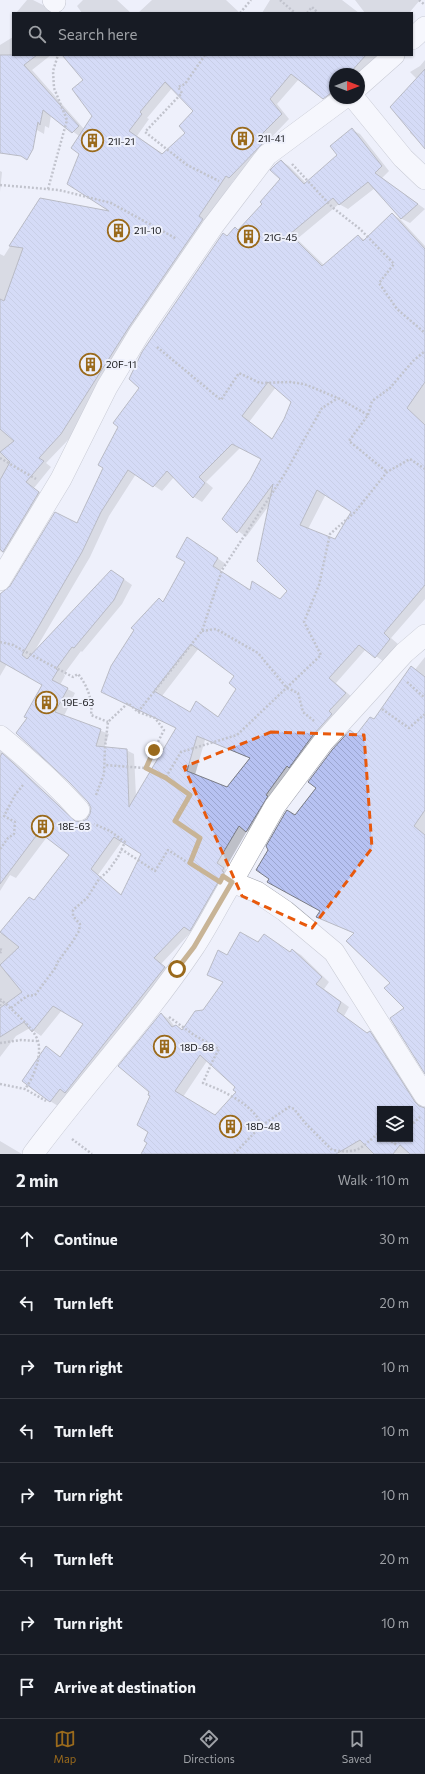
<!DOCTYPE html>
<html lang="en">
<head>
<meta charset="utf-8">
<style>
  :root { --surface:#171b24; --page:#242831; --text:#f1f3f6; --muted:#9ea1a6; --line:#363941; --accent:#9a6a1c }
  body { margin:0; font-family:Commissioner,sans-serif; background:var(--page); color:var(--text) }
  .controls { position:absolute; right:12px; bottom:12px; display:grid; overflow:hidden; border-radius:0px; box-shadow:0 1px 3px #0004 }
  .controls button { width:36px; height:36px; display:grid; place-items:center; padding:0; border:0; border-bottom:1px solid var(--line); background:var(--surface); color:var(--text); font:20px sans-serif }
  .compass { position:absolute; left:329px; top:68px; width:36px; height:36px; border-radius:50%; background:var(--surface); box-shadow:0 1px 3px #0004; rotate:90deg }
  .stop { position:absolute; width:12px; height:12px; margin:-9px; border:3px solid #9a6a1c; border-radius:50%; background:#fff }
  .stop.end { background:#9a6a1c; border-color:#fff; box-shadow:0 1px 4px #0008 }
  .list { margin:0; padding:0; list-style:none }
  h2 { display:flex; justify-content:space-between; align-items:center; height:52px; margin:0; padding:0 16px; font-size:17px }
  h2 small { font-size:13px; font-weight:400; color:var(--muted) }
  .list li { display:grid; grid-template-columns:26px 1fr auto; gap:12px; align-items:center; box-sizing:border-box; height:64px; padding:0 16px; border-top:1px solid var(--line) }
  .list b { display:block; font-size:15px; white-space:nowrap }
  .list em { font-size:13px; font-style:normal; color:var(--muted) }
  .icon { flex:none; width:22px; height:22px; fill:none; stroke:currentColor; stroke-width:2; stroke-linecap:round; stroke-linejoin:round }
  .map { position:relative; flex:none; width:425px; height:1154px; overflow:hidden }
  .search { position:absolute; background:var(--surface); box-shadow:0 1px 3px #0004; left:12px; right:12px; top:12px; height:44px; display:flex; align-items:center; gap:10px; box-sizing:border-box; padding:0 14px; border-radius:0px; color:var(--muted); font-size:15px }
  .sheet { height:564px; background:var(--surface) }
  nav { display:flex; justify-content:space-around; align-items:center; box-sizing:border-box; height:56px; border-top:1px solid var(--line); background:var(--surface); font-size:11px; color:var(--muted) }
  nav a { display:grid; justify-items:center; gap:2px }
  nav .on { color:var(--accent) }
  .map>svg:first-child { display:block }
  .shadow { fill:#0003; fill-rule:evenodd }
  .building { fill:url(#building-back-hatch); stroke:#787a83; fill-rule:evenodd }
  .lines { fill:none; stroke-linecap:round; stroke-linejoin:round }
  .street-casing { stroke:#9c9fa8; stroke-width:22 }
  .path { stroke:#8b8d94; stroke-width:2.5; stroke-dasharray:2 2; stroke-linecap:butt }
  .street { stroke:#fff; stroke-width:21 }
  .route { stroke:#9a6a1c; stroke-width:5 }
  .marked { fill:none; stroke:#e8590c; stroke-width:3; stroke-dasharray:8 5; stroke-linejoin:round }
  .labels { text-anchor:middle; stroke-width:4; stroke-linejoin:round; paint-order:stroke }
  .poi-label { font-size:10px; fill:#121316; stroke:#eef0fb; text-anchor:start }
</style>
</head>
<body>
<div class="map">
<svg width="425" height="1154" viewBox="0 0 425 1154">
  <defs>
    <pattern id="building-back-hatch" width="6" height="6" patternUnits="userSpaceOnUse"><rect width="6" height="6" fill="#b7c2f2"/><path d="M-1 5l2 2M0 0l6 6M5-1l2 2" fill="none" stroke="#9ca6cf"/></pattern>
  </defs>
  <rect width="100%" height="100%" fill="#eef0fb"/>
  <path class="shadow" d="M 27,0 L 33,0 L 41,4 L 50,9 L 52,13 L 16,13 Z
    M 83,0 L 117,0 L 131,13 L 82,13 L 77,6 Z
    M 152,0 L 226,0 L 240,13 L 138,13 Z
    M 270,0 L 342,0 L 359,13 L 262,13 Z
    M 355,0 L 420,0 L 409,13 L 365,13 Z
    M 13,37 L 13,55 L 51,55 L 32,70 L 84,129 L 93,116 L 85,80 L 63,55 L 383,55 L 359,74 L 335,74 L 335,98 L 331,103 L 299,79 L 277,104 L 289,119 L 268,141 L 273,147 L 237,182 L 234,180 L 206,221 L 69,439 L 46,463 L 51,467 L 34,488 L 47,497 L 10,557 L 0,551 L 0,254 L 4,256 L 40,199 L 114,212 L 80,154 L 79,136 L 51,115 L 49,128 L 45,126 L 44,134 L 0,109 L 0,45 ZM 172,88 L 194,111 L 187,133 L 163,154 L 137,136 L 149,119 L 147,118 Z
    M 425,60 L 425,147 L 410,133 L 417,79 L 410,72 L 420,66 Z
    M 352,130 L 360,134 L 389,171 L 382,178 L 425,209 L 410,223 L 402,219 L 375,188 L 348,209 L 339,204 L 297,239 L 324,265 L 358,236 L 365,240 L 392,214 L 400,219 L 425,246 L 425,599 L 391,638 L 398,644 L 383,661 L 366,649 L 336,683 L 353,698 L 255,836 L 247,831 L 225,869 L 231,874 L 192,931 L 161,964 L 173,972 L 58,1106 L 50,1101 L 46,1047 L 61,1057 L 85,1023 L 62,1010 L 41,1036 L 30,1028 L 16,1036 L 0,1057 L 0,934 L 29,898 L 35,901 L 70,854 L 47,837 L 16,878 L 10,875 L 0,891 L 0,749 L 78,823 L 87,820 L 91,814 L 92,807 L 28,717 L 43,685 L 7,664 L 0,676 L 0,596 L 77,524 L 140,388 L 228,237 L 239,231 L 263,204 L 281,179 L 281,161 L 289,166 L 306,183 L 338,155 ZM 276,387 L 292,402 L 285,419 L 273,439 L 249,422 ZM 240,448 L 262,459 L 251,480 L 223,519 L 246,537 L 270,504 L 288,591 L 281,600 L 251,591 L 220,571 L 226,564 L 195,543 L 164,602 L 159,599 L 111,697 L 177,728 L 136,797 L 134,754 L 126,750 L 104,748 L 109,734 L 64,716 L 75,693 L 60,685 L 65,676 L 64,674 L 81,651 L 82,652 L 122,604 L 132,585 L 112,571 L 34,652 L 90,557 L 109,516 L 136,474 L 162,491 L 174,477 L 194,497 L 202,502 L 213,488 L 206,482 ZM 326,494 L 352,512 L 336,540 L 308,529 ZM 199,648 L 235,676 L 237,689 L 219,717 L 205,707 L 191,714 L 162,696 ZM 205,740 L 250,758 L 227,788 L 195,775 ZM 122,841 L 142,854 L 122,895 L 98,875 Z
    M 0,171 L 2,172 L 0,192 Z
    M 425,657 L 425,1072 L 405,1008 L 392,983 L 355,934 L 317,917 L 321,910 L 296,816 L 317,787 L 351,731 L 357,735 L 375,720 Z
    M 265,935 L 290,953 L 293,950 L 301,955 L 329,982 L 324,989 L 349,1007 L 344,1016 L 368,1034 L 370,1032 L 378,1037 L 425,1110 L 425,1154 L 142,1154 L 149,1143 L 151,1095 L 161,1014 L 169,1019 L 175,1027 L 183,1030 L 204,1011 L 224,983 L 216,979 L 228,956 L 259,944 ZM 207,1061 L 237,1087 L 237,1092 L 215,1116 L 183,1097 ZM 380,1109 L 410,1109 L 410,1139 L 380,1139 Z
    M 0,1141 L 22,1154 L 0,1154 Z"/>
  <path class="building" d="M 0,55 L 37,55 L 24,65 L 79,126 L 72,133 L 43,110 L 40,125 L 38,122 L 33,149 L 27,160 L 21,156 L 0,153 Z
    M 62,55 L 366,55 L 349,74 L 335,74 L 335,90 L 323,99 L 291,74 L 270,99 L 282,114 L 260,136 L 265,141 L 229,178 L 226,176 L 199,216 L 203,219 L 129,327 L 61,434 L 39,458 L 44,461 L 26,482 L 39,492 L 3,552 L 0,549 L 0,480 L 10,462 L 0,452 L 14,441 L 0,429 L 0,299 L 4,301 L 23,248 L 9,246 L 40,198 L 109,211 L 67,184 L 79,154 L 71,148 L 92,116 L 72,89 L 83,80 ZM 165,82 L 193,111 L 179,126 L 185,133 L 162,154 L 129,131 L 142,114 L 140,112 Z
    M 425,69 L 425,149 L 390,107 Z
    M 352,128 L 382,166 L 375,173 L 418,204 L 401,219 L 368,182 L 339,205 L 333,198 L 290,234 L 322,266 L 358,235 L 363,241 L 392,213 L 425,249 L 425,382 L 407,408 L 425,425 L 425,585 L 384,633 L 390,639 L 375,658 L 359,645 L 329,678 L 346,693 L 329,711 L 332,714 L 313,735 L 289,768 L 287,766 L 266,795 L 268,796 L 246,832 L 239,826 L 217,863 L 224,868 L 222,871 L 224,872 L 190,931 L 184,927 L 154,958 L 165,967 L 65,1093 L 60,1089 L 50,1102 L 22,1081 L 46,1046 L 60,1057 L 83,1024 L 53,1006 L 32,1032 L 24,1022 L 0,1037 L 0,1008 L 22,992 L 0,965 L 19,947 L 0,932 L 29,897 L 34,900 L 69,855 L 39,832 L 0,884 L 0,757 L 2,753 L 13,763 L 75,821 L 81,822 L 87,819 L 90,814 L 91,808 L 88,802 L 69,782 L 16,733 L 27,718 L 24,717 L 42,685 L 0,661 L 0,594 L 10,586 L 55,512 L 77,523 L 103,468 L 98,465 L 118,427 L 113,423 L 139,388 L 129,379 L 142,352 L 223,233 L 227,236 L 235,227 L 238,230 L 262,204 L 260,202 L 280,179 L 270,170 L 276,164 L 281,160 L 304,184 L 337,155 L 330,146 ZM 268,382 L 291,402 L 284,419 L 272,439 L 242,416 ZM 232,444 L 261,459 L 250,480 L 222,519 L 237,533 L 273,484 L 257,561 L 287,591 L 280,599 L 252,581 L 250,590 L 213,566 L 218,558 L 187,537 L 176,557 L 185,562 L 163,602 L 159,598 L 131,628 L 134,630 L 111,666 L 101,692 L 176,728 L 129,807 L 127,749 L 96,746 L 101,729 L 55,712 L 68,688 L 52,680 L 58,670 L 56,669 L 72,647 L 74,648 L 114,600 L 124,579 L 111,570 L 27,659 L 22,655 L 82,552 L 101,512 L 128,470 L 153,487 L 167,471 L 193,498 L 205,483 L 199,477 ZM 317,490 L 351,512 L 335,539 L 300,525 ZM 191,644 L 234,676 L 229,683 L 236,689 L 218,717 L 196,701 L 190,712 L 154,691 ZM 197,736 L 250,758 L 227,787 L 187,771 ZM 114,837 L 141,854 L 121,895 L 91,869 Z
    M 411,666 L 425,677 L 425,810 L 414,826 L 425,835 L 425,1074 L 390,1018 L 404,1008 L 384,988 L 390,983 L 346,941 L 354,933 L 316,917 L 320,911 L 267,882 L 269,879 L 256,870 L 268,850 L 266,846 L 285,813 L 287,810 L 295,815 L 316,788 L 308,782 L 332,750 L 350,730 L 356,735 L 370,717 L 374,719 Z
    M 240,932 L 258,942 L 264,934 L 290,952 L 292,949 L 322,977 L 316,984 L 341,1002 L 337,1011 L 367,1033 L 370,1031 L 415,1102 L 419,1106 L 425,1108 L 425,1154 L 410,1154 L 400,1145 L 393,1154 L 374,1154 L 360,1140 L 336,1154 L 141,1154 L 147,1143 L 144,1141 L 148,1132 L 137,1125 L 150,1096 L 148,1095 L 149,1092 L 118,1066 L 161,1013 L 172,1027 L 176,1025 L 182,1030 L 195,1011 L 203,1010 L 223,982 L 207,975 L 218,950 L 227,955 ZM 200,1055 L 235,1087 L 233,1090 L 236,1092 L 215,1115 L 175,1091 ZM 380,1109 L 410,1109 L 410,1139 L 380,1139 Z"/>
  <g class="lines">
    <defs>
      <path id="street" d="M 53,0 L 55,2
        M 412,39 L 425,27
        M 359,86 L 394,55
        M 354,98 L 403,158 L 425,179
        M 0,580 L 61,479 L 107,387 L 139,334 L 213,226 L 267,155 L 344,98
        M 425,635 L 404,653 L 323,742 L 275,806 L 232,882 L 257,892 L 285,911 L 334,952 L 425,1096
        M 0,736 C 28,759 55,783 79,810
        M 33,1154 C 85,1084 145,1020 194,947 C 208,926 219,903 232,882"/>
    </defs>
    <use href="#street" class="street-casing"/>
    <path class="path" d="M 280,0 L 295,13
      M 419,0 L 425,5
      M 240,13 L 251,0
      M 307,13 L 312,7 L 318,13
      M 205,55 L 185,84 L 178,87 L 182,93 L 145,132 L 187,165 L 219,181
      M 292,164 L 332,207 L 360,229 L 394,264 L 379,283 L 397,309 L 425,333
      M 0,185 L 59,190 L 111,203 L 177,239
      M 48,189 L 67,120 L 54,88 L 53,71 L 58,55
      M 157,347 L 221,400 L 239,373 L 260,383 L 290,382 L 304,384 L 338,398 L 368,415 L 349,441 L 387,472
      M 368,415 L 372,401 L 390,388 L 413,361 L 425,351
      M 0,458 L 36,479
      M 202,631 L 216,629 L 258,653 L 287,688 L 298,693 L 303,712 L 314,721
      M 0,642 L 13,645 L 73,677 L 78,674 C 87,685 93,700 91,715 L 108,722
      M 407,682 L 425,698
      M 382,709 L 409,728 L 425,714
      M 138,712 L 202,631 L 222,570 L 284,475 L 322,408 L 338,398
      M 145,768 L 166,777 L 190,795 L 175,821 L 199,838 L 190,863
      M 166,777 L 181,752 L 237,735 L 321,655 L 304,622 L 319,585 L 330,534 L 355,512 L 387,472 L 410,459 L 425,469
      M 96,795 L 104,774 L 105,747 L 108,722 L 128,703 L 138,712 L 155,718 L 164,730 L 145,768 L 105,765
      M 0,849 L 8,838 L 14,834 L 15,822 L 4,816 L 15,795 L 23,785
      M 121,849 L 155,871 L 168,850 L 209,876
      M 0,949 L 2,950 L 0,953
      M 0,999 C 10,1008 34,1028 38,1041 C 42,1056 34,1077 25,1089
      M 0,1006 L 1,1001
      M 11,1008 L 27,996 L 35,995 L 56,967 L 57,963 L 73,941 L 79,931 L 80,924 L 73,916 L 73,910 L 87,898 L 99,879 L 108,871 L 118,857 L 125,842 L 110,831 L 94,824
      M 169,1017 L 194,1035 L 219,1049 L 212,1062 L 203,1083 C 221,1090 256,1105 261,1126
      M 0,1043 L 21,1040 L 37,1041
      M 0,1084 L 25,1089 L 46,1101
      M 410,1126 L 420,1117
      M 72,1139 L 92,1154
      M 388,1139 L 395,1144 L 399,1139
      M 234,1154 L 261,1126 L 289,1107 L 294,1109 L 306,1124 L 332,1150 C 362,1154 359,1148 380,1132"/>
    <use href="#street" class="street"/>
  </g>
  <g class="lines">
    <path class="route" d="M 154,750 L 146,768 L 166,778 L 190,795 L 175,821 L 200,838 L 190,863 L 220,882 L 223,876 L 232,882 L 194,947 L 177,969"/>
  </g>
  <path d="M0 0H425V1154H0ZM 271,732 L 364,735 L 372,848 L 312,928 L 242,896 L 184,767 Z" fill="#eef0fb" fill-opacity=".55" fill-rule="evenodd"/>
  <path class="marked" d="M 271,732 L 364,735 L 372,848 L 312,928 L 242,896 L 184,767 Z"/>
  <defs>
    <symbol id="building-ring" viewBox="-11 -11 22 22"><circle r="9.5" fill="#eef0fb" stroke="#9a6a1c" stroke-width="1.5"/><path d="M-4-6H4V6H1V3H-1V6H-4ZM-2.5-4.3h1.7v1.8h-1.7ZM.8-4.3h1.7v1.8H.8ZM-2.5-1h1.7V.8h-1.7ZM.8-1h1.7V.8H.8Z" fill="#9a6a1c"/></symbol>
  </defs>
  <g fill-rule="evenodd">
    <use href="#building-ring" x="230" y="126" width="25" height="25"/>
    <use href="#building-ring" x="80" y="128" width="25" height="25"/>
    <use href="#building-ring" x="106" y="218" width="25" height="25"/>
    <use href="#building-ring" x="236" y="224" width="25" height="25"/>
    <use href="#building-ring" x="78" y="352" width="25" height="25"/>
    <use href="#building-ring" x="34" y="690" width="25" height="25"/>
    <use href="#building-ring" x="30" y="814" width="25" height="25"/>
    <use href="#building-ring" x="152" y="1034" width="25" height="25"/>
    <use href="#building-ring" x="218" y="1114" width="25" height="25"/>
  </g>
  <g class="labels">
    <g class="poi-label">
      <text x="258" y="142">21I-41</text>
      <text x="108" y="145">21I-21</text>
      <text x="134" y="234">21I-10</text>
      <text x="264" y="241">21G-45</text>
      <text x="106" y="368">20F-11</text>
      <text x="62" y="706">19E-63</text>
      <text x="58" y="830">18E-63</text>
      <text x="180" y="1051">18D-68</text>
      <text x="246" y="1130">18D-48</text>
    </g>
  </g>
</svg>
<div class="controls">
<button><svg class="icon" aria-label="layers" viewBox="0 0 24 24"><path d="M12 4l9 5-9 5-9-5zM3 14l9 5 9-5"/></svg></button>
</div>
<svg class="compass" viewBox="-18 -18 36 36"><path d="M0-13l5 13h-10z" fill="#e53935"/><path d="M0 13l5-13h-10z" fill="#9ea1a6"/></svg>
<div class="stop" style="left:177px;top:969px"></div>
<div class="stop end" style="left:154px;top:750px"></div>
<div class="search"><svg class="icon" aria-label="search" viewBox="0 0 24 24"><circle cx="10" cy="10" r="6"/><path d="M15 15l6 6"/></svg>Search here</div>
</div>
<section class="sheet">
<h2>2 min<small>Walk · 110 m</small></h2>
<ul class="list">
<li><svg class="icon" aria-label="ahead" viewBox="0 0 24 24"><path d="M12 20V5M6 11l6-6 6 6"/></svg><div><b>Continue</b></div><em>30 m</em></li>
<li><svg class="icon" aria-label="left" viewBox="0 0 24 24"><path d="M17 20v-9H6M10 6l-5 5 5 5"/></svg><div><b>Turn left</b></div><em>20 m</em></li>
<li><svg class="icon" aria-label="right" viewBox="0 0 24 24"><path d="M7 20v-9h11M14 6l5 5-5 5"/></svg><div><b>Turn right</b></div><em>10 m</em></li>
<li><svg class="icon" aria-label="left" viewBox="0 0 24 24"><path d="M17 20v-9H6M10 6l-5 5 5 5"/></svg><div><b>Turn left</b></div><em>10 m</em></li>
<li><svg class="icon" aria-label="right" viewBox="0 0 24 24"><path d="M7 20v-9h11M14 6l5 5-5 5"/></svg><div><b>Turn right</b></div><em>10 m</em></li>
<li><svg class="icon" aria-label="left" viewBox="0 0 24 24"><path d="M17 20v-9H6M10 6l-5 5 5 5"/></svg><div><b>Turn left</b></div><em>20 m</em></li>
<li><svg class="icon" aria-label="right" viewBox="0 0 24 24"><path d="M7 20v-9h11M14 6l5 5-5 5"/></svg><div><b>Turn right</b></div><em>10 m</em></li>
<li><svg class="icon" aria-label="arrive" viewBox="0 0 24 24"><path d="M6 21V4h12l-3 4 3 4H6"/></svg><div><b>Arrive at destination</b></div></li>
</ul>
</section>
<nav>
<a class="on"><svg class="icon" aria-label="map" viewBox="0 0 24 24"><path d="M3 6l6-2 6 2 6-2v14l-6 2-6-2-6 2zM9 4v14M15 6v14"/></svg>Map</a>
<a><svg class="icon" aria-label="directions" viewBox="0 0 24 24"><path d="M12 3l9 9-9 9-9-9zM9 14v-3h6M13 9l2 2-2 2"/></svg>Directions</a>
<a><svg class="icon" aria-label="saved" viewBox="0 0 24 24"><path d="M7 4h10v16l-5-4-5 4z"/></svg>Saved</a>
</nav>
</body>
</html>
